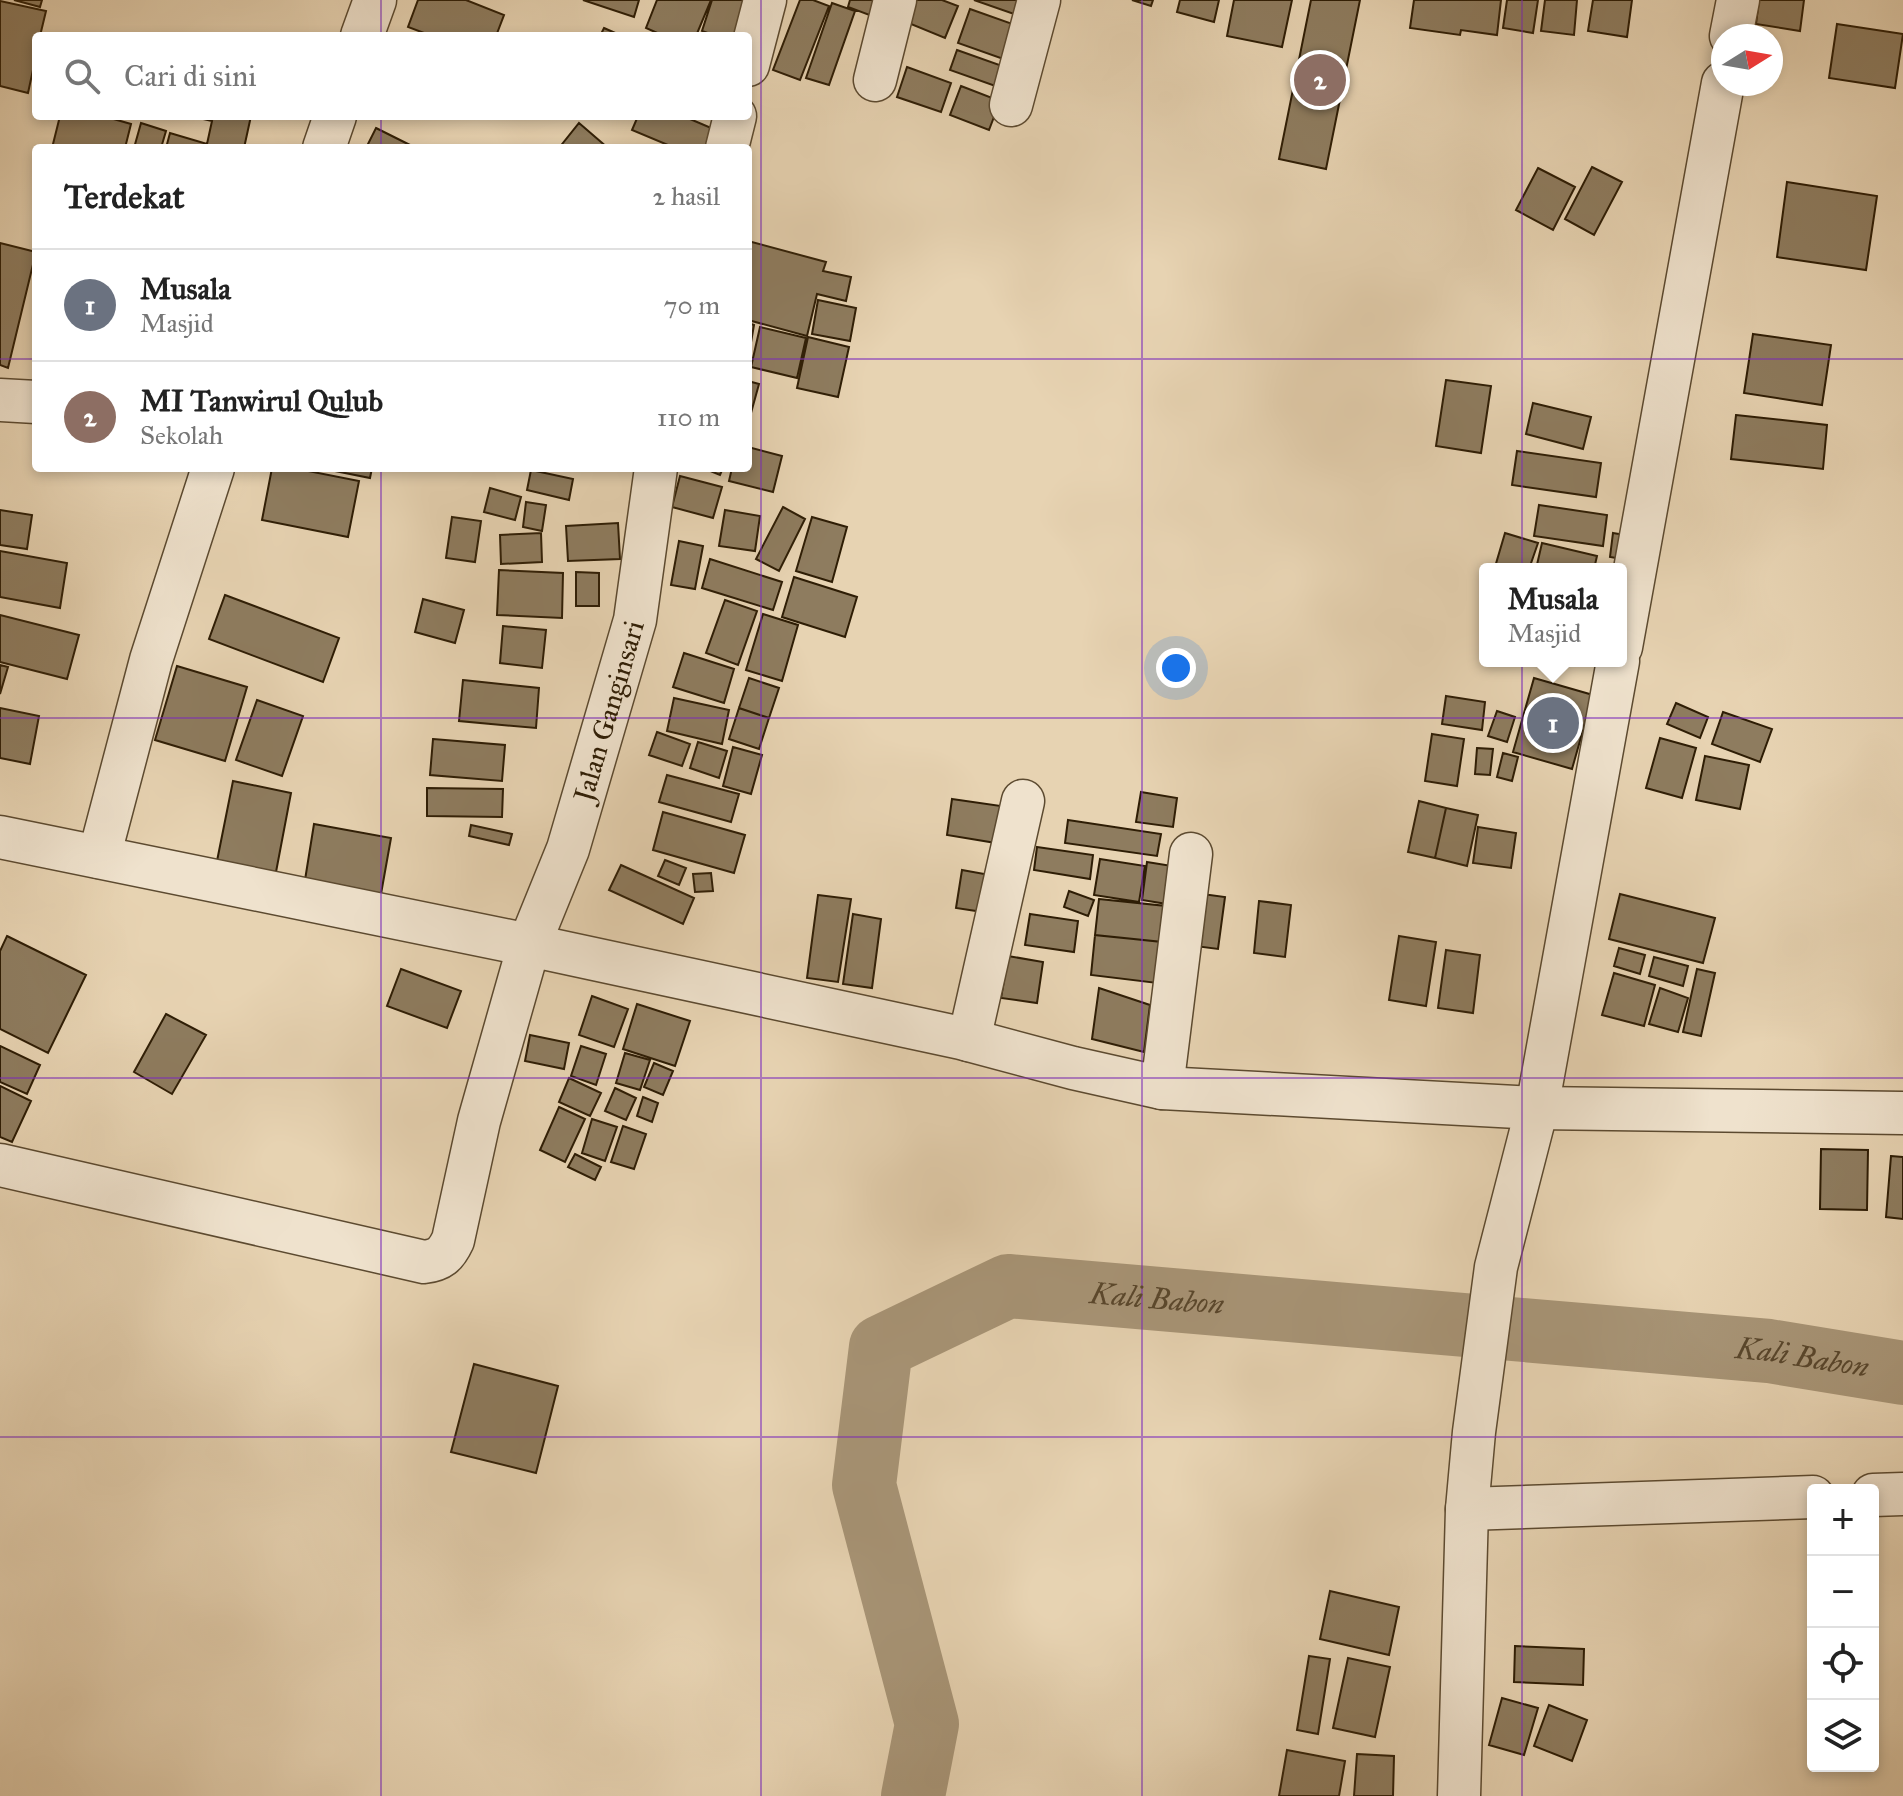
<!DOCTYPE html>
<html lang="id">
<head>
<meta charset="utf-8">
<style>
  :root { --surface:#fff; --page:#f2f2f2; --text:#222; --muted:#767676; --line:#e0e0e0; --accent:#1a73e8 }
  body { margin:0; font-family:"IM FELL Great Primer",serif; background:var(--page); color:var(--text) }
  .controls { position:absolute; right:24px; bottom:24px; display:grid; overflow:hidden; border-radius:8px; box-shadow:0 4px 12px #0003 }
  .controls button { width:72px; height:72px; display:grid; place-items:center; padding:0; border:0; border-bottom:2px solid var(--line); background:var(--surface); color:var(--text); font:40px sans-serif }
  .compass { position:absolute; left:1711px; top:24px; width:72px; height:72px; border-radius:50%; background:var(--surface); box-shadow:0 4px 12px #0003; rotate:79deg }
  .you { position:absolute; left:1176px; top:668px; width:28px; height:28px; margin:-20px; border:6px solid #fff; border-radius:50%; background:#1a73e8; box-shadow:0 0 0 12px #1a73e833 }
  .badge { display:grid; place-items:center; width:52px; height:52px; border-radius:50%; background:var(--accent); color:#fff; font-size:26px; font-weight:700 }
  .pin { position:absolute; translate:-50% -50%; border:4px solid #fff; box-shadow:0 2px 8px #0006 }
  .popup { position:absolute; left:1479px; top:563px; width:148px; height:104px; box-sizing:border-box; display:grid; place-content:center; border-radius:8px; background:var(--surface); filter:drop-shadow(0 2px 6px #0005); font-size:26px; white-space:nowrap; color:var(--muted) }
  .popup b { font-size:30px; color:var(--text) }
  .popup::after { content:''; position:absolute; left:50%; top:100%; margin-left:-16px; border:16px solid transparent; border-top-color:var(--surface) }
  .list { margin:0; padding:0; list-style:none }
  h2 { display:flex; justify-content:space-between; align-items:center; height:104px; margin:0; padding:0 32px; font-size:34px }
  h2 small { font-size:26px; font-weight:400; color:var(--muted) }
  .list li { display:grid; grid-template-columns:52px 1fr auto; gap:24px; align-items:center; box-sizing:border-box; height:112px; padding:0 32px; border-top:2px solid var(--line) }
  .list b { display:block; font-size:30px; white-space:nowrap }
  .list p { margin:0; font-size:26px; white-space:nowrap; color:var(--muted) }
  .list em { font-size:26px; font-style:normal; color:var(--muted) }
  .icon { flex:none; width:44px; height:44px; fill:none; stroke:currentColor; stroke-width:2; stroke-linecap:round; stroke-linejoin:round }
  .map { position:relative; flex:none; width:1903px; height:1796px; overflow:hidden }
  .search { position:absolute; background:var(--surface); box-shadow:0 4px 12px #0003; left:32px; top:32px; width:720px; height:88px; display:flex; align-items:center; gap:20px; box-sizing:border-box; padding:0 28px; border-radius:8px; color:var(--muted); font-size:30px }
  .panel { position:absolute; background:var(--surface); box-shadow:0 4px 12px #0003; left:32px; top:144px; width:720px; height:328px; border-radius:8px }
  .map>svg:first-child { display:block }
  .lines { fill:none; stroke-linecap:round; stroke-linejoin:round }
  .river { stroke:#a89577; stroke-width:64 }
  .building { fill:#8e7c5f; stroke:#2e1d05; stroke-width:2 }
  .minor-casing { stroke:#5c4a30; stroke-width:45 }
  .minor { stroke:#efe2cd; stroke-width:42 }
  .grid { fill:none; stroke:#7b2cbf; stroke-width:2; stroke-opacity:0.55 }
  .labels { text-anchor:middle; stroke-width:8; stroke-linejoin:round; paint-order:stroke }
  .street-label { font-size:28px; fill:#2e1d05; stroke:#efe2cd }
  .water-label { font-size:30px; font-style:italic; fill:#59472d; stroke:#efe2cd }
</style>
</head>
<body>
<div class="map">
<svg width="1903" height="1796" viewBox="0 0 1903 1796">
  <rect width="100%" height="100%" fill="#e7d3b2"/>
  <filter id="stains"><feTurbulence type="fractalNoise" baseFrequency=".0025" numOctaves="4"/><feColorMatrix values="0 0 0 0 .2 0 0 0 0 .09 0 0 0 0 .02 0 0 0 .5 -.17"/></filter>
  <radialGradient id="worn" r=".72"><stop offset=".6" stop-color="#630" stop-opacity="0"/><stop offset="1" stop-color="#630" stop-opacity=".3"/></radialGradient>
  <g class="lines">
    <path class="river" id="s1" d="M 913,1796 L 927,1724 L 864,1485 L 881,1347 L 1008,1286 L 1769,1351 L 1903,1373"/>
  </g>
  <path class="building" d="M 14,0 L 42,0 L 40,7 Z
    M 418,0 L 466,0 L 504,15 L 496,36 L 432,36 L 408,27 Z
    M 583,0 L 639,0 L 634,17 Z
    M 657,0 L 711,0 L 696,36 L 664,36 L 646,28 Z
    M 712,0 L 760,0 L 738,36 L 716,36 L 702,31 Z
    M 800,0 L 813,0 L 829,6 L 800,80 L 773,70 Z
    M 850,0 L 887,0 L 880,19 L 848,7 Z
    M 914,0 L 942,0 L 958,6 L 945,38 L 906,22 Z
    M 974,0 L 1019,0 L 1014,14 Z
    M 1132,0 L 1153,0 L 1151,6 Z
    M 1180,0 L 1219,0 L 1214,22 L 1177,12 Z
    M 1234,0 L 1292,0 L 1282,47 L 1227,36 Z
    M 1311,0 L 1360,0 L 1326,169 L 1279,159 Z
    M 1414,0 L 1501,0 L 1497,35 L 1461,30 L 1460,35 L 1410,28 Z
    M 1507,0 L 1538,0 L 1533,33 L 1503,28 Z
    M 1545,0 L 1577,0 L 1574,35 L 1541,31 Z
    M 1593,0 L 1632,0 L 1627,37 L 1588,31 Z
    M 1759,0 L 1804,0 L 1800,31 L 1756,24 Z
    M 0,1 L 46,11 L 40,36 L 36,36 L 36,56 L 28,93 L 0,86 Z
    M 832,3 L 855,11 L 829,85 L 806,78 Z
    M 970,9 L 1021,27 L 1009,61 L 958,43 Z
    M 1837,24 L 1903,34 L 1895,88 L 1829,78 Z
    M 604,28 L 622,36 L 600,36 Z
    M 957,50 L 1008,68 L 1001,88 L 950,70 Z
    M 907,67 L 951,83 L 941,112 L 897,97 Z
    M 961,86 L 1000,101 L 989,130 L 950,115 Z
    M 60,116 L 103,116 L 131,124 L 125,148 L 52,148 Z
    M 190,116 L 251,116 L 244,148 L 166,148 L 170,133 L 207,144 L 212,121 Z
    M 638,116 L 683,116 L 723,133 L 716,148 L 675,148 L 632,130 Z
    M 141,123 L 166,131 L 161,148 L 134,148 Z
    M 579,123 L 608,148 L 559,148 Z
    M 376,128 L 416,148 L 366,148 Z
    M 1592,167 L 1622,182 L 1594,235 L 1565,219 Z
    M 1538,168 L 1575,187 L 1553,230 L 1516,210 Z
    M 1787,182 L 1877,196 L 1866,270 L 1777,257 Z
    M 748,241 L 826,262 L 823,271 L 851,277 L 846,301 L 817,294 L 807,336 L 748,320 Z
    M 0,243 L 36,252 L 8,368 L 0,365 Z
    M 818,300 L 856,308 L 850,341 L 812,334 Z
    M 748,323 L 754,325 L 748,360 Z
    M 760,327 L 806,338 L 797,378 L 751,367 Z
    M 1753,334 L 1831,345 L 1822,405 L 1744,393 Z
    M 808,337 L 849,347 L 838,397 L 797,388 Z
    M 1446,380 L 1491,386 L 1481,453 L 1436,446 Z
    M 748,381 L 759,384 L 751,413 L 748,412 Z
    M 1533,403 L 1591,417 L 1583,449 L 1526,434 Z
    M 1736,415 L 1827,425 L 1823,469 L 1731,459 Z
    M 748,447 L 782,456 L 773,492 L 729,481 L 732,468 L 748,468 Z
    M 1517,451 L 1601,463 L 1596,497 L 1512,485 Z
    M 272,468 L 293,468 L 359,481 L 348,537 L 262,520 Z
    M 320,468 L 372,468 L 370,478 Z
    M 703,468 L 723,468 L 720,475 Z
    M 531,470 L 573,479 L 569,500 L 527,490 Z
    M 680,476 L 722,487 L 713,518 L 672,507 Z
    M 490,488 L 521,497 L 515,520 L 484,512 Z
    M 526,502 L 546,505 L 542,531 L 523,527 Z
    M 1539,505 L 1607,515 L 1603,546 L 1534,536 Z
    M 783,507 L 805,519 L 779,571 L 756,559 Z
    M 0,510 L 32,515 L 27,549 L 0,545 Z
    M 725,510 L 760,516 L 755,551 L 719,546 Z
    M 452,517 L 481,521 L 475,562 L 446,558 Z
    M 812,517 L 847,527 L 832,582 L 796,571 Z
    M 618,523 L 620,559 L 568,561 L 566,526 Z
    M 541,533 L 542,562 L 501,564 L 500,535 Z
    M 1505,533 L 1538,543 L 1529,569 L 1500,569 L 1495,567 Z
    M 1613,533 L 1637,537 L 1634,561 L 1610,557 Z
    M 679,541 L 703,546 L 695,589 L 671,585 Z
    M 1542,543 L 1597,556 L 1594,569 L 1536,569 Z
    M 0,551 L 67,563 L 60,608 L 0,597 Z
    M 710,559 L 782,582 L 773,610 L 702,588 Z
    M 499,570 L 563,573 L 562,618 L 497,615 Z
    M 576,572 L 599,573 L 599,606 L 576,606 Z
    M 794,577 L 857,597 L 845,637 L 782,617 Z
    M 225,595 L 339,638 L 323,682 L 209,639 Z
    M 423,599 L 464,610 L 455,643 L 415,632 Z
    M 725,600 L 757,611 L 738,665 L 706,653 Z
    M 763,614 L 798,625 L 782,681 L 746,670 Z
    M 0,615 L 79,635 L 67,679 L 0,662 Z
    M 503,626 L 546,630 L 542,668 L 500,663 Z
    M 684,653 L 734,669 L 724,703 L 673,687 Z
    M 0,665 L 8,667 L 0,694 Z
    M 177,666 L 247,687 L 225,761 L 155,740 Z
    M 749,678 L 779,688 L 769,718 L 739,708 Z
    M 1534,678 L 1593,695 L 1572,769 L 1513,752 Z
    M 463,680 L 539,688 L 536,728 L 459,721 Z
    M 1446,696 L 1485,702 L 1482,730 L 1442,724 Z
    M 674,698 L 729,710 L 722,744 L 667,731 Z
    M 257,700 L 303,716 L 282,776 L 236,760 Z
    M 1676,703 L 1708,717 L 1700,738 L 1667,724 Z
    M 0,708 L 39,716 L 30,764 L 0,758 Z
    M 739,708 L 769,718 L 759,749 L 729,739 Z
    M 1497,711 L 1515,717 L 1507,742 L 1488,736 Z
    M 1723,712 L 1772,729 L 1760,762 L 1712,744 Z
    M 657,732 L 690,744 L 682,766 L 649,755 Z
    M 1432,734 L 1464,739 L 1457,786 L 1425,781 Z
    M 1660,738 L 1696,748 L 1682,798 L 1646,788 Z
    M 433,739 L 505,745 L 502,781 L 430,775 Z
    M 698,742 L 727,751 L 719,778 L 690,768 Z
    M 733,747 L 762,755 L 751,794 L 723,786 Z
    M 1477,748 L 1493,749 L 1490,775 L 1475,774 Z
    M 1503,753 L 1518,757 L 1512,781 L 1497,777 Z
    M 1705,756 L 1749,765 L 1740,809 L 1696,800 Z
    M 667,775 L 739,794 L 731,822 L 659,802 Z
    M 233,781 L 291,793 L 276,872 L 217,861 Z
    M 427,788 L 503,789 L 502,817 L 427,816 Z
    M 1141,792 L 1177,798 L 1173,827 L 1136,822 Z
    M 952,799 L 1008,807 L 1002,844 L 947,835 Z
    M 1419,801 L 1446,808 L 1435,858 L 1408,852 Z
    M 1446,808 L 1478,815 L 1467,866 L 1435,858 Z
    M 663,812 L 745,835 L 734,873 L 653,850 Z
    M 1068,820 L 1161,834 L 1157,856 L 1065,843 Z
    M 314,824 L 391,838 L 381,894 L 305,880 Z
    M 471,825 L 512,834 L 509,845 L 469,836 Z
    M 1478,827 L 1516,833 L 1511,868 L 1473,863 Z
    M 1037,847 L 1093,855 L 1090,879 L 1034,870 Z
    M 1100,859 L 1145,866 L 1139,902 L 1094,895 Z
    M 665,860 L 686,868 L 679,885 L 658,876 Z
    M 1147,862 L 1172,866 L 1167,904 L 1142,900 Z
    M 621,865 L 694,898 L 683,924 L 609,890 Z
    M 962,870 L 990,875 L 983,912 L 956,908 Z
    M 711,873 L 713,891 L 695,892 L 693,874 Z
    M 1069,891 L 1094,900 L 1088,916 L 1064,907 Z
    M 1195,893 L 1225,897 L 1218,949 L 1187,945 Z
    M 1620,894 L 1715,918 L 1703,963 L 1609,939 Z
    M 818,895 L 851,899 L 838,982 L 807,978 Z
    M 1099,899 L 1166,906 L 1162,942 L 1095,935 Z
    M 1259,901 L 1291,905 L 1285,957 L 1254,953 Z
    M 853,914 L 881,919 L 872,988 L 843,984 Z
    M 1030,914 L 1078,921 L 1074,952 L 1025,945 Z
    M 1095,935 L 1162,942 L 1157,983 L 1091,975 Z
    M 7,936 L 86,975 L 48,1053 L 0,1029 L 0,951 Z
    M 1399,936 L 1436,942 L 1426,1006 L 1389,1000 Z
    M 1619,948 L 1645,955 L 1640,974 L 1614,966 Z
    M 1446,950 L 1480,955 L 1473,1013 L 1438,1008 Z
    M 1008,956 L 1043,962 L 1037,1003 L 1001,998 Z
    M 1654,957 L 1688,966 L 1683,986 L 1649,976 Z
    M 401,969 L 461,991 L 447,1028 L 387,1006 Z
    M 1697,969 L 1715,973 L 1701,1036 L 1683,1032 Z
    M 1614,973 L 1655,985 L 1644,1026 L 1602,1015 Z
    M 1099,988 L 1150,1005 L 1144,1052 L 1092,1039 Z
    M 1660,988 L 1688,998 L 1678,1032 L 1649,1024 Z
    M 592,996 L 628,1009 L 614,1047 L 579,1035 Z
    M 637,1004 L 690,1021 L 675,1066 L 623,1049 Z
    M 166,1014 L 206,1035 L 172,1094 L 134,1072 Z
    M 530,1035 L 569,1043 L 564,1069 L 525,1061 Z
    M 0,1046 L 40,1065 L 27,1094 L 0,1082 Z
    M 581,1046 L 606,1054 L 596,1085 L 571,1076 Z
    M 625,1053 L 650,1060 L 640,1090 L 616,1083 Z
    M 654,1063 L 673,1071 L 663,1095 L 644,1087 Z
    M 569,1078 L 601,1093 L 590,1116 L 559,1102 Z
    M 0,1086 L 31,1101 L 12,1142 L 0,1137 Z
    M 615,1088 L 636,1098 L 626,1120 L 605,1111 Z
    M 643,1097 L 658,1103 L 652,1122 L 637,1116 Z
    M 559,1107 L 585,1119 L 565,1162 L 540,1150 Z
    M 592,1119 L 617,1127 L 605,1161 L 582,1153 Z
    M 623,1126 L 646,1134 L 634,1169 L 611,1162 Z
    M 1821,1149 L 1868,1150 L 1867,1210 L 1820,1209 Z
    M 575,1154 L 601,1167 L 595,1180 L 568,1167 Z
    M 1891,1156 L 1903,1157 L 1903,1219 L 1886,1217 Z
    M 474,1364 L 558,1386 L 536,1473 L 451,1452 Z
    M 1330,1591 L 1399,1607 L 1389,1655 L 1320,1639 Z
    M 1515,1646 L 1584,1649 L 1583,1685 L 1514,1682 Z
    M 1309,1656 L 1330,1659 L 1318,1734 L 1297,1730 Z
    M 1348,1658 L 1390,1667 L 1375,1737 L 1333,1728 Z
    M 1502,1698 L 1538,1708 L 1524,1755 L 1489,1745 Z
    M 1549,1705 L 1587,1720 L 1572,1761 L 1534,1746 Z
    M 1287,1750 L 1345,1761 L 1339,1796 L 1279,1796 Z
    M 1357,1754 L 1394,1756 L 1393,1796 L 1354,1796 Z"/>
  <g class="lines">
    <defs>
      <g id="minor">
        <path d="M 362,36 L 375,0"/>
        <path d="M 1731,36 L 1738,0"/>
        <path d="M 748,65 L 765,0"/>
        <path d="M 875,80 L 895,0"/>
        <path d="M 1011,105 L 1039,0"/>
        <path d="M 324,148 L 335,116"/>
        <path d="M 727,148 L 735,116"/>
        <path d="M 0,400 L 36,402"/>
        <path d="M 1621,647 L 1723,83"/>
        <path d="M 0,837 L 529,945 L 961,1038 L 1073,1068 L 1162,1088 L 1537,1108 L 1903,1113"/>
        <path d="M 99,857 L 151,660 L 213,468"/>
        <path d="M 969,1040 L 1023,801"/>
        <path d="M 1162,1088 L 1191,854"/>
        <path id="s2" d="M 0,1165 L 424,1262 C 440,1260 446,1255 453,1240 L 479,1121 L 529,945 L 568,849 L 635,620 L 656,468"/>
        <path d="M 1873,1495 L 1903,1494"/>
        <path d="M 1467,1509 L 1813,1497"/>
        <path d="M 1459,1796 L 1467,1509 L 1474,1432 L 1496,1267 L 1537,1108 L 1618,661"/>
      </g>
    </defs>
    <use href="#minor" class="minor-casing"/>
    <use href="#minor" class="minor"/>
  </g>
  <path class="grid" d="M 381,0 L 381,36M 761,0 L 761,1796M 1142,0 L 1142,1796M 1522,0 L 1522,1796M 381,116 L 381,148M 0,359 L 36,359M 748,359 L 1903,359M 381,468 L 381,1796M 0,718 L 1903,718M 0,1078 L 1903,1078M 0,1437 L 1903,1437"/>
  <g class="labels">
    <g class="street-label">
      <text dy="10" stroke="none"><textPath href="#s2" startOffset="1026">Jalan Ganginsari</textPath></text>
    </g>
    <g class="water-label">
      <text dy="10" stroke="none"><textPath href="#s1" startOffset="750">Kali Babon</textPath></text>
      <text dy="10" stroke="none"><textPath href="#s1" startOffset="1398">Kali Babon</textPath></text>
    </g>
  </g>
  <rect width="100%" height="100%" filter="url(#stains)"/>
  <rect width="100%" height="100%" fill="url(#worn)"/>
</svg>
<div class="controls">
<button>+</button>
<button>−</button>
<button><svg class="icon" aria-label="locate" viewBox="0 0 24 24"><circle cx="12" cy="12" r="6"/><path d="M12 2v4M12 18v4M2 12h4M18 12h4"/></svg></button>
<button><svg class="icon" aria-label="layers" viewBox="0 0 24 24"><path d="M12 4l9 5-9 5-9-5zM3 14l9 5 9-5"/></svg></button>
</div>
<svg class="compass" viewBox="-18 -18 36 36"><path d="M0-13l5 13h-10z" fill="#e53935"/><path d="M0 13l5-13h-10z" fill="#767676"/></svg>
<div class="you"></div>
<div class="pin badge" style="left:1553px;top:723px;background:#6b7280">1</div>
<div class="popup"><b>Musala</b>Masjid</div>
<div class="pin badge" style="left:1320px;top:80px;background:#8d6e63">2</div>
<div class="search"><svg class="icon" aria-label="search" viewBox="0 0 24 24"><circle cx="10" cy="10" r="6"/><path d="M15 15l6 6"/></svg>Cari di sini</div>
<section class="panel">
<h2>Terdekat<small>2 hasil</small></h2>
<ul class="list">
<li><span class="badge" style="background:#6b7280">1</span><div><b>Musala</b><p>Masjid</p></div><em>70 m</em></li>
<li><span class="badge" style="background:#8d6e63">2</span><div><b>MI Tanwirul Qulub</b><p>Sekolah</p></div><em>110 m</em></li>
</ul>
</section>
</div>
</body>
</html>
